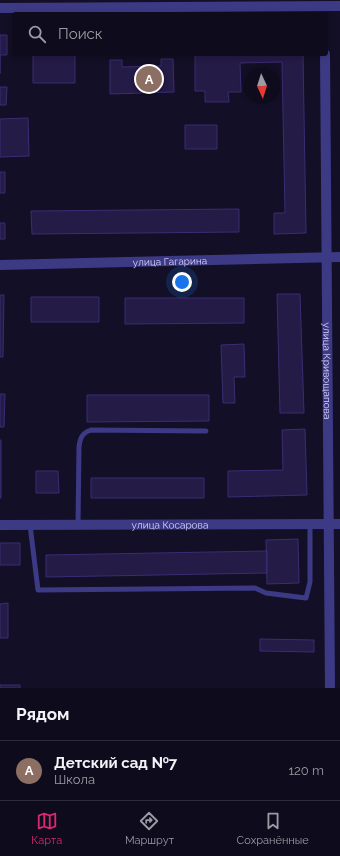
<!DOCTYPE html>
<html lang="ru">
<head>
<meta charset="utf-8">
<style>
  :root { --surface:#0e0b1c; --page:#1c1929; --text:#f1f3f6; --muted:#9b9ba3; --line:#2e2b3b; --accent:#db2777 }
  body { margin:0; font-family:Raleway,sans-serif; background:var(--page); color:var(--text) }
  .compass { position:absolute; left:244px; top:68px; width:36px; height:36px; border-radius:50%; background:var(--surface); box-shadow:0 2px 6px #0003; rotate:176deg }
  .you { position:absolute; left:182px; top:282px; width:14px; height:14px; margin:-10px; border:3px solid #fff; border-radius:50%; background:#1a73e8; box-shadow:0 0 0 6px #1a73e833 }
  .badge { display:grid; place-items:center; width:26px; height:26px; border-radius:50%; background:var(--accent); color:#fff; font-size:13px; font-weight:700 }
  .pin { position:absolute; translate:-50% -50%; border:2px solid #fff; box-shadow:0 1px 4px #0006 }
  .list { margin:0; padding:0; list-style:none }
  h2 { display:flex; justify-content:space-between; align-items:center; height:52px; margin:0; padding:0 16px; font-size:17px }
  h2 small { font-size:13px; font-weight:400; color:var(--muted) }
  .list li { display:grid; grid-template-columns:26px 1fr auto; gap:12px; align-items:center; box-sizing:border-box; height:60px; padding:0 16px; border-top:1px solid var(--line) }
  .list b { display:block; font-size:15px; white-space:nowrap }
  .list p { margin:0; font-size:13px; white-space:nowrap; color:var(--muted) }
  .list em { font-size:13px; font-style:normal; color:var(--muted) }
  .icon { flex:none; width:22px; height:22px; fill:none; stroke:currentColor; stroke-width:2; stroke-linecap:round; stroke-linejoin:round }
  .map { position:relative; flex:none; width:340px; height:688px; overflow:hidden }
  .search { position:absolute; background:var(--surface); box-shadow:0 2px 6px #0003; left:12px; right:12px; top:12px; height:44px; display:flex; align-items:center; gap:10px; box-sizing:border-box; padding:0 14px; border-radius:4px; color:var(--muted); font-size:15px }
  .sheet { height:112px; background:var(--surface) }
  nav { display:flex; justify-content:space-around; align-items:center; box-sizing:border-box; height:56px; border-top:1px solid var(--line); background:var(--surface); font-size:11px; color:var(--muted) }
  nav a { display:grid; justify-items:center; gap:2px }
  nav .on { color:var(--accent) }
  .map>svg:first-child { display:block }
  .building { fill:#241b47; stroke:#3b2d73 }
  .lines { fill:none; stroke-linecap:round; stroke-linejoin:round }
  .service { stroke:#3d3a85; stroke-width:5 }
  .minor { stroke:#3d3a85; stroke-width:10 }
  .labels { text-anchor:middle; stroke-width:3.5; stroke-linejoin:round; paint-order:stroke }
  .street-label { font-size:10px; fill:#d9d4ff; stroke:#130f26 }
</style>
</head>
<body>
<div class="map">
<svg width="340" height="688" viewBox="0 0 340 688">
  <rect width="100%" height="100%" fill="#130f26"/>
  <path class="building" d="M 0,35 L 7,35 L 7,55 L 0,55 L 0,74 Z
    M 33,54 L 75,54 L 75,83 L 33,83 Z
    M 195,54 L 303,54 L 306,233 L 274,234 L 274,213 L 285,213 L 282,62 L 240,63 L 241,92 L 228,92 L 229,102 L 205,102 L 205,91 L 195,91 Z
    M 161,59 L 173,59 L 174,92 L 110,94 L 110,60 L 122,60 L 122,67 L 161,66 Z
    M 0,87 L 7,87 L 6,105 L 0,105 Z
    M 28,118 L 29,156 L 0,157 L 0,119 Z
    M 185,125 L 217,125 L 217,149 L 185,149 Z
    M 0,172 L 5,172 L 5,193 L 0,193 Z
    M 239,209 L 239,232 L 32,234 L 31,211 Z
    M 0,223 L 5,223 L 5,239 L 0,239 Z
    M 277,294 L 300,294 L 304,413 L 280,413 Z
    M 0,295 L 4,295 L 3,357 L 0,357 Z
    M 31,297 L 99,297 L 99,322 L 31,322 Z
    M 125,298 L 244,298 L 244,323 L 125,324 Z
    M 244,344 L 245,377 L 234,377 L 235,403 L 223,403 L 221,345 Z
    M 0,394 L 5,394 L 4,427 L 0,427 Z
    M 87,395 L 209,395 L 209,421 L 87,422 Z
    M 305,429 L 307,495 L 228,497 L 228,471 L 283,470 L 282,430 Z
    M 0,440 L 1,440 L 1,498 L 0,498 Z
    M 36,471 L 58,471 L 59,493 L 36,493 Z
    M 91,478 L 204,478 L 204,498 L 91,498 Z
    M 298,539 L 299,583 L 267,584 L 266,540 Z
    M 0,543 L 20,543 L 20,565 L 0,565 Z
    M 267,551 L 267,573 L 46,577 L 46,555 Z
    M 8,603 L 8,638 L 0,638 L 0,604 Z
    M 260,639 L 314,640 L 314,652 L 260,651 Z
    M 0,685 L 20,685 L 20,688 L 0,688 Z"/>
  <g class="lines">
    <path class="service" d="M 30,525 L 38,590 L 255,588 L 266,593 L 306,598 L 310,582 L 310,524
      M 78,525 L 79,447 C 80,438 82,433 91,430 L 206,431"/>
    <g class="minor">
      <path d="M 0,8 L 340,6"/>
      <path id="s1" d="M 325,54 L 330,688"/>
      <path id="s2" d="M 0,265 L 340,257"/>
      <path id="s3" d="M 0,525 L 340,524"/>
    </g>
  </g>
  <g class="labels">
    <g class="street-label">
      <text dy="4" stroke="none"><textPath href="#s2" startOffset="170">улица Гагарина</textPath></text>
      <text dy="4" stroke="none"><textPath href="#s1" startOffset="317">улица Кривощапова</textPath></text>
      <text dy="4" stroke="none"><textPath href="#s3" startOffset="170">улица Косарова</textPath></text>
    </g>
  </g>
</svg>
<svg class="compass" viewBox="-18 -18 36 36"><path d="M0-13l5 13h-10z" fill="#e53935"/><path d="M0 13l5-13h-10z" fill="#9b9ba3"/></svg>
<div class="you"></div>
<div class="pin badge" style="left:149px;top:79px;background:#8d6e63">A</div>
<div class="search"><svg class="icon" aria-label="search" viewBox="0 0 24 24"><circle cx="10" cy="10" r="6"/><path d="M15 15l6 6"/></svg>Поиск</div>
</div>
<section class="sheet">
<h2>Рядом<small></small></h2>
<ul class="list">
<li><span class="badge" style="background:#8d6e63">A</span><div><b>Детский сад №7</b><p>Школа</p></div><em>120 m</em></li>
</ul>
</section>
<nav>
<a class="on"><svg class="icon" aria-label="map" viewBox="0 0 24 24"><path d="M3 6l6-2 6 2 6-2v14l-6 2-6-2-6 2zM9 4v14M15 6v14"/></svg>Карта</a>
<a><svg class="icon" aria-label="directions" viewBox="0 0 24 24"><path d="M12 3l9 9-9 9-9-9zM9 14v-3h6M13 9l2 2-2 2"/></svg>Маршрут</a>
<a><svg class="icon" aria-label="saved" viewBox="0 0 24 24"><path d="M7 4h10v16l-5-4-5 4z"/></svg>Сохранённые</a>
</nav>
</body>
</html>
